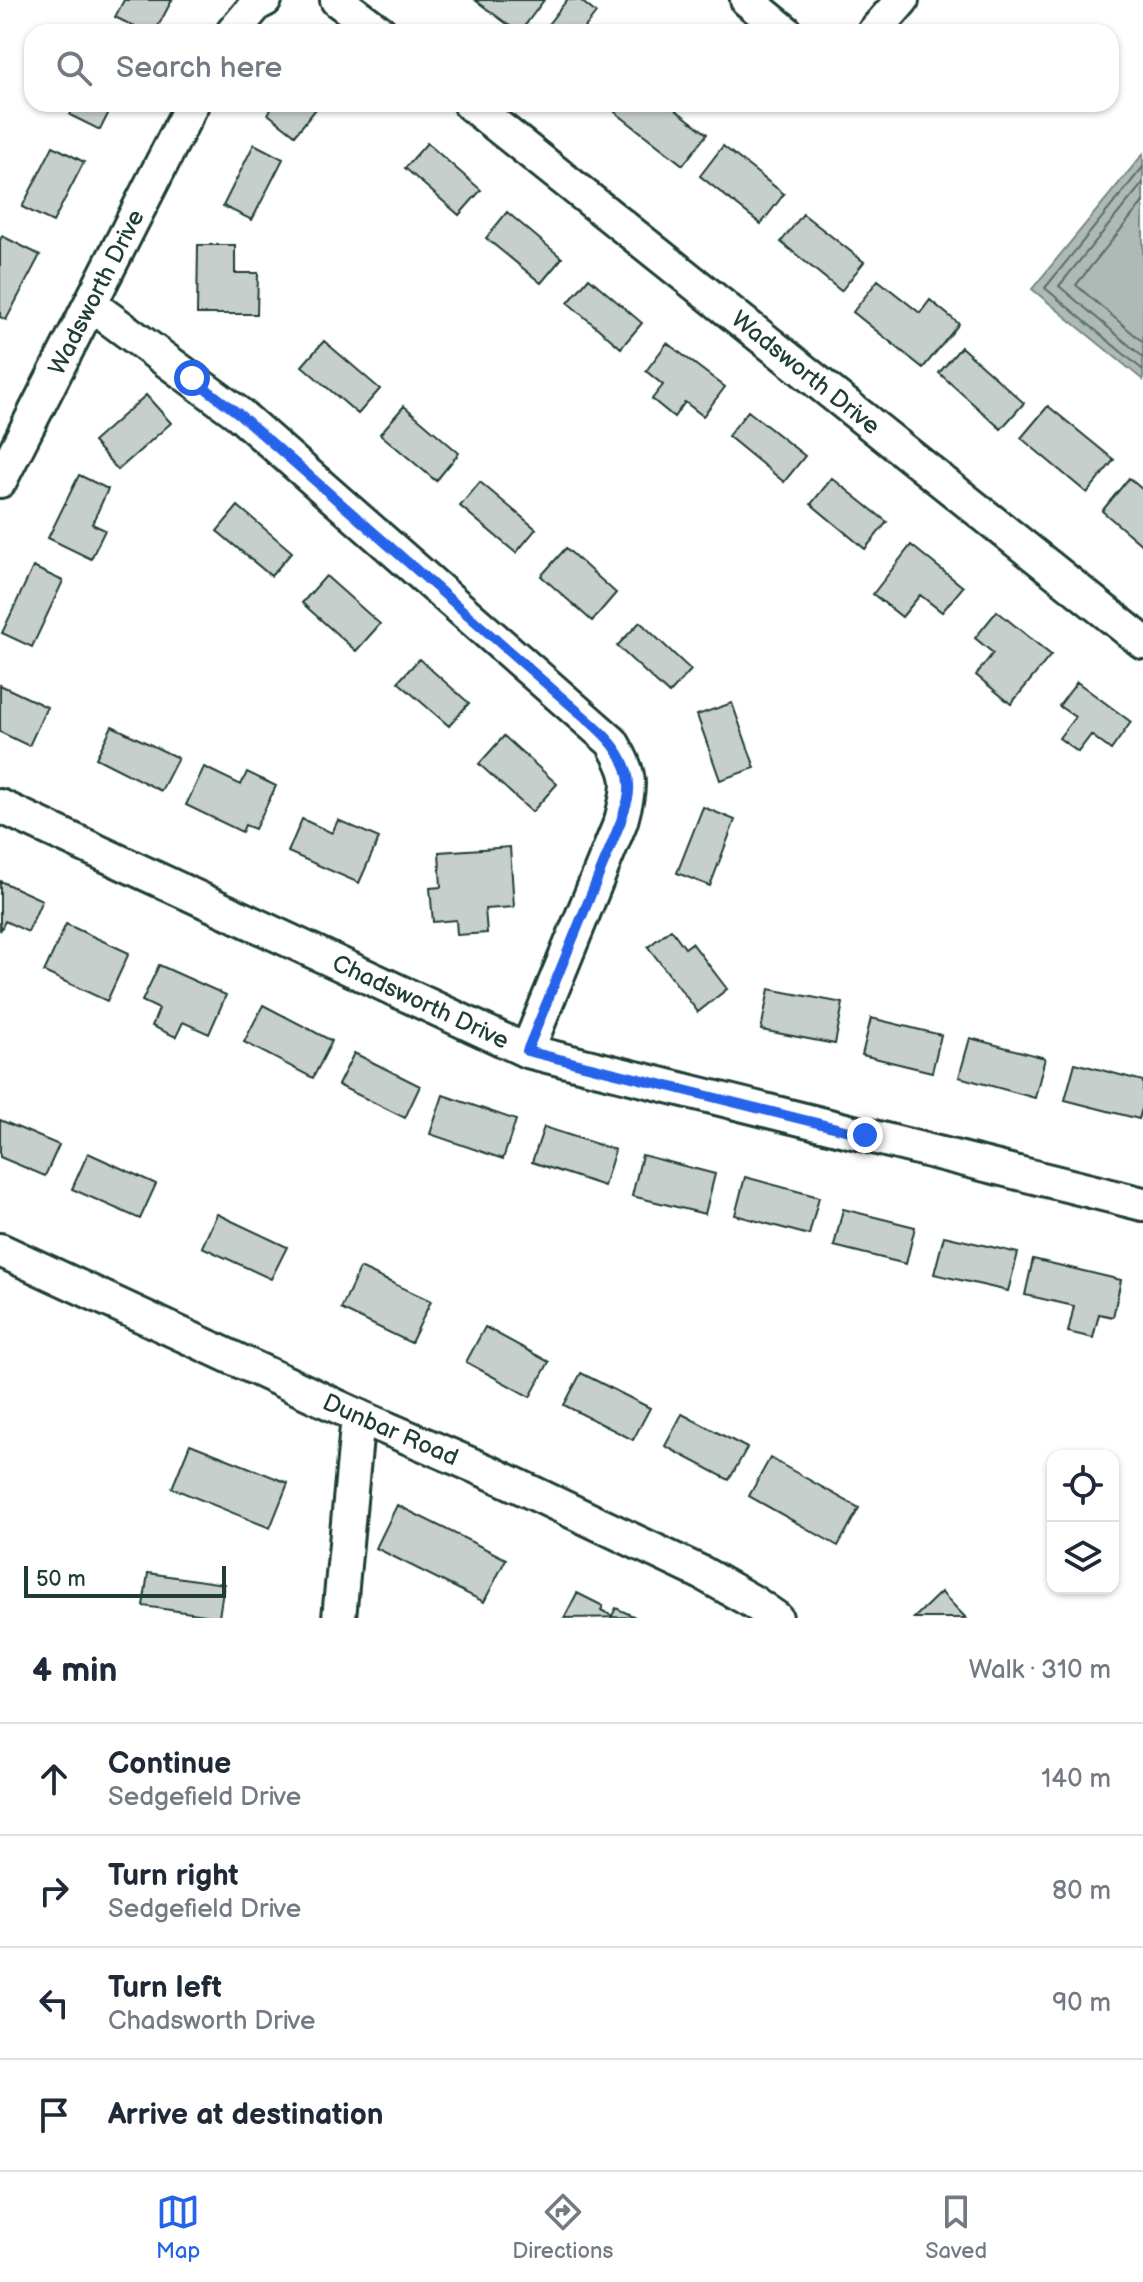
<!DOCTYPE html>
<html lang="en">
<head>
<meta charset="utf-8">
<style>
  :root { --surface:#fff; --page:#f2f2f3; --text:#1f2937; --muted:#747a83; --line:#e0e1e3; --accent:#2563eb }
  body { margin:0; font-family:"Balsamiq Sans",sans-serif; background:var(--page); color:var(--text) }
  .controls { position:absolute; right:24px; bottom:24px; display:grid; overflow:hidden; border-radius:16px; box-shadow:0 2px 6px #0004 }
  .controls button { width:72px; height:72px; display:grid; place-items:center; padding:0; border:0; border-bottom:2px solid var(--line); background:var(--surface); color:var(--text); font:40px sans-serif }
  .scale { position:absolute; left:24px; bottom:20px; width:202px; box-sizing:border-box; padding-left:8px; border:4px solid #1f3d34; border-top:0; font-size:22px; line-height:28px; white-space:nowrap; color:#1f3d34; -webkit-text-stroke:6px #fff; paint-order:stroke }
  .stop { position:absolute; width:24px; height:24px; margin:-18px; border:6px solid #2563eb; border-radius:50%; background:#fff }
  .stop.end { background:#2563eb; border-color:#fff; box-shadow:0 2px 8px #0008 }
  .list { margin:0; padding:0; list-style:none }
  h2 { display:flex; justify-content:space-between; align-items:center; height:104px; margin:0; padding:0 32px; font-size:34px }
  h2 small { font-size:26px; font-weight:400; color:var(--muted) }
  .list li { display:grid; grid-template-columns:52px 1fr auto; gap:24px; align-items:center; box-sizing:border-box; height:112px; padding:0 32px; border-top:2px solid var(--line) }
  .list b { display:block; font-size:30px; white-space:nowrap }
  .list p { margin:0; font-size:26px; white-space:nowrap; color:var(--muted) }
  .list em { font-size:26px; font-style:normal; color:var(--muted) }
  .icon { flex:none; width:44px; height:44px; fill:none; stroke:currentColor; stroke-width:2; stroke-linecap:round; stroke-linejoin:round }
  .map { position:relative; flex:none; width:1143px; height:1618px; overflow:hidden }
  .search { position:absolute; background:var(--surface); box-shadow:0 2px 6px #0004; left:24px; right:24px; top:24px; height:88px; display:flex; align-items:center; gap:20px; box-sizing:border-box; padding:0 28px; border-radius:24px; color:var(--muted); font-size:30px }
  .sheet { height:552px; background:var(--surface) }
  nav { display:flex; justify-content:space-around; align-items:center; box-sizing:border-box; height:112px; border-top:2px solid var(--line); background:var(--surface); font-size:22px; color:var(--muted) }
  nav a { display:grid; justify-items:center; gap:4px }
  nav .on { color:var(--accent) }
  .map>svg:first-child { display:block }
  .water { fill:#afbab7; stroke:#758883; stroke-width:2 }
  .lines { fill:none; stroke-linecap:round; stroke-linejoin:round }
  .shore { stroke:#596f68; stroke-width:2 }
  .building { fill:#c7cfcc; stroke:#1f3d34; stroke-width:2 }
  .minor-casing { stroke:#1f3d34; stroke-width:38 }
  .minor { stroke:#fff; stroke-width:32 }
  .route { stroke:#2563eb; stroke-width:10 }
  .labels { text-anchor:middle; stroke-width:6; stroke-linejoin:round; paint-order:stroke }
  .street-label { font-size:24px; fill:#1f3d34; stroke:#fff }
</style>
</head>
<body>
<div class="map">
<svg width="1143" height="1618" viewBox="0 0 1143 1618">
  <rect width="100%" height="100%" fill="#fff"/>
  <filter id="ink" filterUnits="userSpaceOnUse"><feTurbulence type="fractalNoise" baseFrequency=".0125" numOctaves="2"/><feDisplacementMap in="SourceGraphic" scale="16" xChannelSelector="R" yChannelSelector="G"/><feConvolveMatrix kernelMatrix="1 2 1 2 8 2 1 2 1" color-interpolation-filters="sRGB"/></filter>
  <g filter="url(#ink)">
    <path class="water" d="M 1143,154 L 1143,380 L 1032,289 Z"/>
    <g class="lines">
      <path class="shore" d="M 1143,167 L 1045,288 L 1143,370
        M 1143,183 L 1059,286 L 1143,357
        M 1143,202 L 1076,285 L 1143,342"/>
    </g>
    <path class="building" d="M 124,0 L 172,0 L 155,32 L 145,32 L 115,17 Z
      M 475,0 L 544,0 L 520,32 L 518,32 Z
      M 567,0 L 580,0 L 596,13 L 583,30 L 586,32 L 542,32 Z
      M 76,104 L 113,104 L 100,130 L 70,115 Z
      M 275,104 L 320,104 L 295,135 L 268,114 Z
      M 621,104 L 668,104 L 707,134 L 683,165 L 615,112 Z
      M 427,143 L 481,190 L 459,215 L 405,168 Z
      M 254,144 L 283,159 L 252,220 L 223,206 Z
      M 53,146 L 84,162 L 53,222 L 22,207 Z
      M 723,146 L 784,194 L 761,224 L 700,176 Z
      M 507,212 L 562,258 L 541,283 L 486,238 Z
      M 803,214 L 864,262 L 841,291 L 781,242 Z
      M 2,236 L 40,255 L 6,320 L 0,317 L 0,240 Z
      M 198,245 L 235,245 L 235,273 L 258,273 L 257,314 L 197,314 Z
      M 589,278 L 642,323 L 621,348 L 568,303 Z
      M 878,280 L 920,313 L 930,300 L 959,324 L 923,368 L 853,312 Z
      M 324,341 L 380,389 L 358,414 L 302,366 Z
      M 667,343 L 725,387 L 703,416 L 685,402 L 674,417 L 652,399 L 663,385 L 646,371 Z
      M 961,347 L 1024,403 L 1001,429 L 939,373 Z
      M 146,395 L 171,423 L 118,470 L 93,442 Z
      M 404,406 L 459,453 L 436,481 L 380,434 Z
      M 1048,406 L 1114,460 L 1087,493 L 1021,438 Z
      M 748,411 L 805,456 L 784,482 L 728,436 Z
      M 79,475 L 108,489 L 92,524 L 105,530 L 91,559 L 48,538 Z
      M 832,478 L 887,522 L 865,549 L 811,504 Z
      M 1129,478 L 1143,490 L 1143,546 L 1102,511 Z
      M 480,482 L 536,529 L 516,553 L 460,506 Z
      M 238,506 L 292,552 L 271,576 L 217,531 Z
      M 911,545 L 963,587 L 942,612 L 920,595 L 902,617 L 873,594 Z
      M 566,548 L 616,593 L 592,621 L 541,576 Z
      M 33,567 L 63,581 L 32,647 L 2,633 Z
      M 326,576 L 380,624 L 356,651 L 302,603 Z
      M 997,611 L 1051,655 L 1011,704 L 976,675 L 993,653 L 975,638 Z
      M 640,622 L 691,670 L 669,694 L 617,646 Z
      M 419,659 L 469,703 L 449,726 L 398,682 Z
      M 1077,682 L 1131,722 L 1111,750 L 1091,735 L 1078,752 L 1059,738 L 1075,717 L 1059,706 Z
      M 0,685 L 47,707 L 29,746 L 0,732 Z
      M 732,703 L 755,768 L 720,780 L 697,715 Z
      M 112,726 L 178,758 L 161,791 L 96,758 Z
      M 504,736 L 557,784 L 532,812 L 479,764 Z
      M 204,767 L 241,785 L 247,772 L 276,786 L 255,829 L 245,825 L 242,832 L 186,805 Z
      M 703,807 L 735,820 L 710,886 L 677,873 Z
      M 302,819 L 332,833 L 338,820 L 379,838 L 359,883 L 288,852 Z
      M 510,847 L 514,907 L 485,909 L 487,933 L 457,935 L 456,920 L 433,922 L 430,888 L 441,887 L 439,852 Z
      M 0,881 L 42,900 L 28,932 L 5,921 L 0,931 Z
      M 66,924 L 129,953 L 107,1001 L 44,972 Z
      M 671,929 L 685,948 L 692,943 L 727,989 L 698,1012 L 648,947 Z
      M 159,965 L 226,995 L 209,1034 L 183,1022 L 176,1037 L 152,1026 L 159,1009 L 142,1001 Z
      M 769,989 L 843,1003 L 835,1044 L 761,1030 Z
      M 263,1005 L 332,1041 L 313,1078 L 244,1042 Z
      M 871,1018 L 941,1035 L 932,1072 L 862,1055 Z
      M 970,1038 L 1045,1058 L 1035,1098 L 959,1077 Z
      M 354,1053 L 420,1086 L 405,1118 L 338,1085 Z
      M 1075,1063 L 1143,1081 L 1143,1105 L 1139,1119 L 1065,1100 Z
      M 443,1095 L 516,1120 L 503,1159 L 430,1134 Z
      M 0,1120 L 59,1145 L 45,1176 L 0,1157 Z
      M 544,1127 L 615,1150 L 604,1186 L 532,1162 Z
      M 88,1153 L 156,1184 L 140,1219 L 72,1189 Z
      M 642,1155 L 715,1174 L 705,1214 L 632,1196 Z
      M 745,1177 L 819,1197 L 809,1235 L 735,1215 Z
      M 843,1209 L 915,1227 L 906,1264 L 834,1246 Z
      M 217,1214 L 287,1247 L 271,1279 L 202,1247 Z
      M 944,1236 L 1018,1253 L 1008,1291 L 934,1274 Z
      M 1033,1259 L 1121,1280 L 1113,1317 L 1099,1314 L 1093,1338 L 1068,1332 L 1074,1306 L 1025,1295 Z
      M 360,1268 L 431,1301 L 411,1343 L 341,1309 Z
      M 485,1327 L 549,1362 L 530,1397 L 466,1362 Z
      M 581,1373 L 650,1408 L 633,1440 L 564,1405 Z
      M 682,1414 L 747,1448 L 729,1480 L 665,1446 Z
      M 190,1444 L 288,1483 L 270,1528 L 172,1488 Z
      M 770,1458 L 859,1508 L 838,1546 L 749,1496 Z
      M 397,1505 L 506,1559 L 484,1602 L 376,1548 Z
      M 148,1573 L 224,1584 L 219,1617 L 143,1606 Z
      M 941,1592 L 966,1618 L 914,1618 Z
      M 577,1593 L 603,1606 L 601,1610 L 612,1616 L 616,1608 L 635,1617 L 564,1618 Z"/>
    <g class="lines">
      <defs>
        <g id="minor">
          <path d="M 337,0 L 380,32"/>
          <path d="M 747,0 L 786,32"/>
          <path d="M 233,32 L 257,4 L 265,0"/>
          <path d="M 874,32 L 902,0"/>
          <path id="s1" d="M 470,104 L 1143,642"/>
          <path d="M 91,305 L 239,414 L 612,742 C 632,777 631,783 621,821 L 527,1051"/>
          <path id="s2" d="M 0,481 L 192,104"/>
          <path id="s3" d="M 0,806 L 527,1051 L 1143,1204"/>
          <path id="s4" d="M 0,1250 L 358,1416 L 491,1473 L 702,1573 L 753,1602 L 776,1618"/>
          <path d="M 339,1618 L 358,1416"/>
        </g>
      </defs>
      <use href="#minor" class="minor-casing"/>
      <use href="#minor" class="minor"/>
    </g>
  </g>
  <g class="lines" filter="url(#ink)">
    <path class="route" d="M 192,378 L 239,414 L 567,702 C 593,725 632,751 629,791 C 629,801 623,812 621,821 L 527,1051 L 865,1135"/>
  </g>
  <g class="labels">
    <g class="street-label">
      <text dy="8" stroke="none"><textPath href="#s2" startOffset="212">Wadsworth Drive</textPath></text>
      <text dy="8" stroke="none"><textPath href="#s1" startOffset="430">Wadsworth Drive</textPath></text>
      <text dy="8" stroke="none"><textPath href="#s3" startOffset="464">Chadsworth Drive</textPath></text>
      <text dy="8" stroke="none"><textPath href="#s4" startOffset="430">Dunbar Road</textPath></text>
    </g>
  </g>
</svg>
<div class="controls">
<button><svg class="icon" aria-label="locate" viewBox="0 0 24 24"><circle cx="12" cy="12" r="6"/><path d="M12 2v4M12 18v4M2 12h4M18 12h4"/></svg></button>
<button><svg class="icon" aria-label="layers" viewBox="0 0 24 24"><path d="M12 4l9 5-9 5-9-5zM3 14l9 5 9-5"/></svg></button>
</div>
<div class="scale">50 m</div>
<div class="stop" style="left:192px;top:378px"></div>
<div class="stop end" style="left:865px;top:1135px"></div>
<div class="search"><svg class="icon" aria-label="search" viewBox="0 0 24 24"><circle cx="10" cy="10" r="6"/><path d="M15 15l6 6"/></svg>Search here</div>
</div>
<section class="sheet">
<h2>4 min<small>Walk · 310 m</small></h2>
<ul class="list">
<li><svg class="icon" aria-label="ahead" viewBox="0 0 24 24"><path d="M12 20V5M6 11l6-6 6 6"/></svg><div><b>Continue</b><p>Sedgefield Drive</p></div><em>140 m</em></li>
<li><svg class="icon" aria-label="right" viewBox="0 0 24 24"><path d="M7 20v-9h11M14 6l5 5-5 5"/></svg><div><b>Turn right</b><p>Sedgefield Drive</p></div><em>80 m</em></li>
<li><svg class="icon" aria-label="left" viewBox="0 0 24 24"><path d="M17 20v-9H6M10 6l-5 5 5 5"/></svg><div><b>Turn left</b><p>Chadsworth Drive</p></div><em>90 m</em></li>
<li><svg class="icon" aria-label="arrive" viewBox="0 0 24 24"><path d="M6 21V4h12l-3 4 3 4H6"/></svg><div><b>Arrive at destination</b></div></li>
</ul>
</section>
<nav>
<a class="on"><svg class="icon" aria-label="map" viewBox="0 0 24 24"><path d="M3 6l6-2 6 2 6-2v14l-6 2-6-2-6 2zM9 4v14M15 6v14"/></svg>Map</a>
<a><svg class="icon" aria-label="directions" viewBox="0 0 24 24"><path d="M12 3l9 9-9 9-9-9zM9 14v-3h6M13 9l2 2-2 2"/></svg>Directions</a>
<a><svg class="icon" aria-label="saved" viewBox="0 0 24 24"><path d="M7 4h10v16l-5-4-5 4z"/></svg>Saved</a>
</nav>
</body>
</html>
